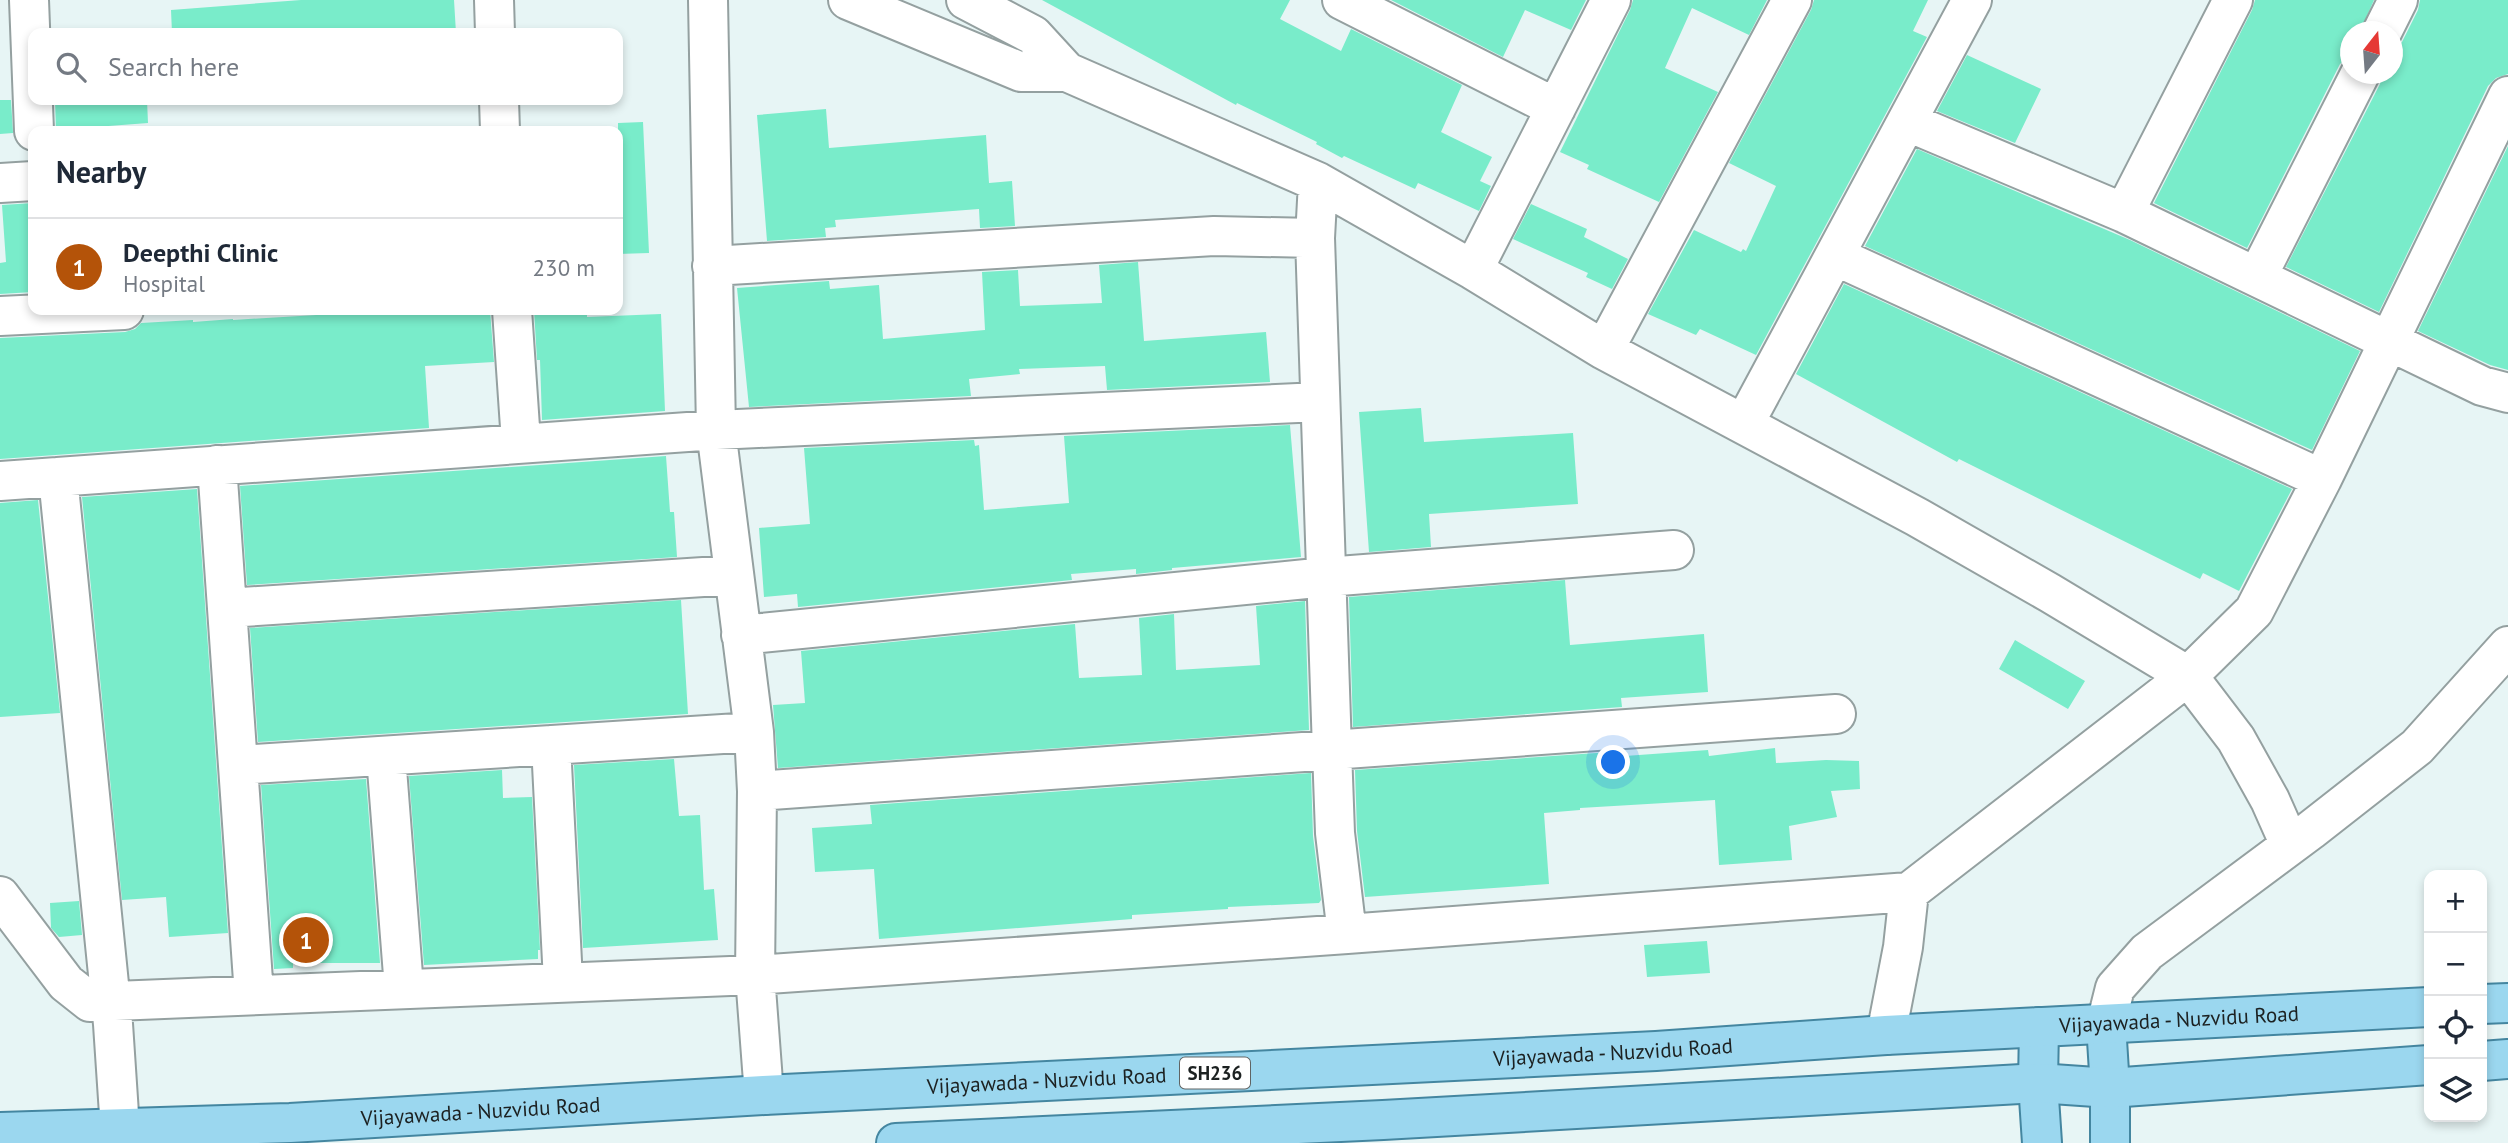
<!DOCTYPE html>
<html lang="en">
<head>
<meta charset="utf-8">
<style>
  :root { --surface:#fff; --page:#f2f2f3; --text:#1f2937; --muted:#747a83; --line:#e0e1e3; --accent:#b45309 }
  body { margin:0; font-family:"PT Sans",sans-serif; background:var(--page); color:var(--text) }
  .controls { position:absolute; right:21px; bottom:21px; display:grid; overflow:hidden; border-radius:14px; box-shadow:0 4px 10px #0003 }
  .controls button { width:63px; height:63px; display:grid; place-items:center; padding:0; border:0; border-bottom:2px solid var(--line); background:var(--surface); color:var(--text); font:35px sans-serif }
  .compass { position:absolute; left:2340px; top:21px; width:63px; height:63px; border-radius:50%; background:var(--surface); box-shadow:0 4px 10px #0003; rotate:17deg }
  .you { position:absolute; left:1614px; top:763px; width:24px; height:24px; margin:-18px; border:5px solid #fff; border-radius:50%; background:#1a73e8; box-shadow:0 0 0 10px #1a73e833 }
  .badge { display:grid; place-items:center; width:46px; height:46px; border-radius:50%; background:var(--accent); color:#fff; font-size:23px; font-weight:700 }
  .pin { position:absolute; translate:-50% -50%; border:4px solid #fff; box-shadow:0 2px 7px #0006 }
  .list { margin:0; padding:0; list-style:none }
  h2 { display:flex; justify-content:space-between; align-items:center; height:91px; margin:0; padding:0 28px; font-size:30px }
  h2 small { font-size:23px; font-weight:400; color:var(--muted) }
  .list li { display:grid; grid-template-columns:46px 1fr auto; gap:21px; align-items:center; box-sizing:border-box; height:98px; padding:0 28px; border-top:2px solid var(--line) }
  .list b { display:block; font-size:26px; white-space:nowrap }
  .list p { margin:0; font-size:23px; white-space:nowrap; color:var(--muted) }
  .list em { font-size:23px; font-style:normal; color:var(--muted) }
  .icon { flex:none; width:38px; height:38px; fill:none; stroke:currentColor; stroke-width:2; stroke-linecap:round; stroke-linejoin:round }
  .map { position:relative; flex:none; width:2508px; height:1143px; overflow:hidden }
  .search { position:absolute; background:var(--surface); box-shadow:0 4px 10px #0003; left:28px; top:28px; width:595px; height:77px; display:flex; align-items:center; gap:18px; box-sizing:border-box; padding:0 24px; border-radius:14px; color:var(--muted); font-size:26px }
  .panel { position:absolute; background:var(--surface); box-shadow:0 4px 10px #0003; left:28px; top:126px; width:595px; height:189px; border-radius:14px }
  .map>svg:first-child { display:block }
  .building { fill:#79ecca }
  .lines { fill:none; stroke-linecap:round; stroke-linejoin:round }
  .minor-casing { stroke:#94a0a0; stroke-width:42 }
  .major-casing { stroke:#4486a0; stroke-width:42 }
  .minor { stroke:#fff; stroke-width:38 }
  .major { stroke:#9bd7ef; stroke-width:38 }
  .labels { text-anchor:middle; stroke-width:6; stroke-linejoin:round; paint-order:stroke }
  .shield { fill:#fff; stroke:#606464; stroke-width:2 }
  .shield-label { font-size:19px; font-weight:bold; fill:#1c2121 }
  .street-label { font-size:21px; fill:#1c2121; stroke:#fff }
</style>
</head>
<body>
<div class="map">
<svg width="2508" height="1143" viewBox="0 0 2508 1143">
  <rect width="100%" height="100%" fill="#e7f5f5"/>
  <path class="building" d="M 301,0 L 454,0 L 456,33 L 172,33 L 171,10 Z
    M 1042,0 L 1290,0 L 1280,19 L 1341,51 L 1351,29 L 1462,85 L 1441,132 L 1492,157 L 1480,181 L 1491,186 L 1479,211 L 1418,183 L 1415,189 L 1344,156 L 1342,158 L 1316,144 L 1317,142 L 1237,103 L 1236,105 Z
    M 1391,0 L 1586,0 L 1571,30 L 1525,10 L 1503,57 Z
    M 1633,0 L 1767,0 L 1749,35 L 1692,8 L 1665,68 L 1718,92 L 1659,202 L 1587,169 L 1589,165 L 1560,152 L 1630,10 Z
    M 1814,0 L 1928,0 L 1913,31 L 1927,37 L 1756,355 L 1700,329 L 1696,335 L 1648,314 L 1694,230 L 1741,252 L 1743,249 L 1746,251 L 1776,186 L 1729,163 L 1811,10 Z
    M 2255,0 L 2374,0 L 2360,32 L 2350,32 L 2350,55 L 2340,64 L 2247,248 L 2154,203 L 2252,10 Z
    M 2420,0 L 2508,0 L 2508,74 L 2496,78 L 2488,86 L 2379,312 L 2286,267 L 2380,84 L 2382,74 L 2392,74 L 2392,51 L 2402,42 L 2418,10 Z
    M 1967,55 L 2041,89 L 2015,143 L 1937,111 Z
    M 0,100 L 11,100 L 13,133 L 0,134 Z
    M 55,100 L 147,100 L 148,123 L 56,130 Z
    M 826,109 L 829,148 L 986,135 L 989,183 L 1012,181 L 1015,226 L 980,228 L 979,209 L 835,220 L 836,227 L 825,228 L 826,237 L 767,241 L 757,115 Z
    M 643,122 L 649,253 L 618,254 L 618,123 Z
    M 2508,146 L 2508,370 L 2490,365 L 2418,331 Z
    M 1917,149 L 2130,240 L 2360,351 L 2312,450 L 1865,246 Z
    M 33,203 L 33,292 L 0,294 L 0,263 L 6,262 L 2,205 Z
    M 1531,204 L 1587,229 L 1584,237 L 1628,259 L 1612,289 L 1586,277 L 1588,273 L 1513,239 Z
    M 1138,262 L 1144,341 L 1266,332 L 1270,382 L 1107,390 L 1105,366 L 1019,369 L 1020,374 L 969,379 L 971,396 L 749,407 L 737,288 L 829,281 L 830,289 L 879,285 L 883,339 L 985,330 L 982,272 L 1018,270 L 1020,306 L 1102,303 L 1099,265 Z
    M 1844,284 L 2292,489 L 2239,591 L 2203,573 L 2200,579 L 1959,459 L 1957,462 L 1796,374 Z
    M 333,310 L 490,310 L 494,362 L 425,366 L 429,428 L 0,459 L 0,338 L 125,332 L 135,329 L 141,323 L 193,320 L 193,322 L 233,319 L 233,320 L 333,314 Z
    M 534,310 L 587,310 L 587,317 L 661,314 L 665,411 L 542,420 L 540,360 L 537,360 Z
    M 1421,408 L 1424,442 L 1573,433 L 1578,504 L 1429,514 L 1431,547 L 1369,552 L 1359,412 Z
    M 1290,425 L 1301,557 L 1172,568 L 1172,570 L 1136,574 L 1136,569 L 1071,574 L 1072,580 L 798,607 L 797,594 L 764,597 L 759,528 L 810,524 L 804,448 L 974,440 L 975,446 L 979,445 L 984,510 L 1069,503 L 1064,436 Z
    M 666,456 L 670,512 L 674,512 L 677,557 L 247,585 L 240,486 Z
    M 197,489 L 228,933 L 169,937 L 166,897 L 122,900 L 82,497 Z
    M 38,500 L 60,713 L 0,717 L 0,503 Z
    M 1565,580 L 1570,645 L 1704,634 L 1708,692 L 1621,698 L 1622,707 L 1353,727 L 1349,597 Z
    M 681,600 L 688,714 L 258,742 L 250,628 Z
    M 1305,601 L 1309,730 L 778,768 L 773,705 L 805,703 L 801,651 L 1075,624 L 1079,678 L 1142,675 L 1139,618 L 1174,614 L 1176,670 L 1260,665 L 1256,606 Z
    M 2015,640 L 2085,681 L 2068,709 L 1999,669 Z
    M 1775,748 L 1776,763 L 1826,760 L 1859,761 L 1860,789 L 1831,791 L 1837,817 L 1789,826 L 1792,860 L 1719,865 L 1715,800 L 1580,808 L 1580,810 L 1544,813 L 1549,884 L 1365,897 L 1357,831 L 1355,770 L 1625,751 L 1625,756 L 1708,750 L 1709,756 Z
    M 674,759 L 679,816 L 700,815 L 704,890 L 714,889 L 718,940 L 583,948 L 574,765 Z
    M 502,770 L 503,798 L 532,797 L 540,950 L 538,950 L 538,959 L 424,965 L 409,776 Z
    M 1311,773 L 1313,836 L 1321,900 L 1319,903 L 1228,907 L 1228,909 L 1132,915 L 1132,919 L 879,939 L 874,869 L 815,872 L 812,828 L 872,824 L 870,805 Z
    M 366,779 L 380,963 L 293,963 L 293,968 L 274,969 L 261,785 Z
    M 79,901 L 82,935 L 59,937 L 51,928 L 50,903 Z
    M 1707,941 L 1710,973 L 1647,977 L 1644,945 Z"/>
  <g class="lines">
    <defs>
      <path id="minor" d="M 29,0 L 34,131
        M 494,0 L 495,33
        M 708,0 L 716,430 L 754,732 L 757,791 L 755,975 L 764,1095
        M 848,0 L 1021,72 L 1067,72
        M 966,0 L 1033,35 L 1067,72 L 1318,182 L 1473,270 L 1604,350 L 1917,517 L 2050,593 L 2188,676 L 2236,739 L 2270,800 L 2290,845
        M 1342,0 L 1556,108
        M 2382,32 L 2398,0
        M 499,100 L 500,131
        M 1908,122 L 2124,213 L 2482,386 L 2508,393
        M 1318,182 L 1315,238 L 1332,750 L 1335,833 L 1347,934
        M 0,183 L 33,181
        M 2124,213 L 2233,0
        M 1835,256 L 2322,479
        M 712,266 L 1214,236 L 1315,238
        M 1473,270 L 1611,0
        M 2257,277 L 2360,74
        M 512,310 L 521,442
        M 0,316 L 124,310
        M 1604,350 L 1792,0
        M 1744,424 L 1972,0
        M 217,465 L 254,995
        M 58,477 L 113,1024 L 120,1129
        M 0,481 L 716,430 L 1320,402
        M 227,608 L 734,575
        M 741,635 L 1326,577 L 1674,550
        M 551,745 L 563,981
        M 386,756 L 404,988
        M 238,765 L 754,732
        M 757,791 L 1836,714
        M 0,896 L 66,983 L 90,1002 L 755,975 L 1347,934 L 1909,892 L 2188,676 L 2254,611 L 2322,479 L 2508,96
        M 2106,1024 L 2115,988 L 2147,952 L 2311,830 L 2417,747 L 2508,646
        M 1886,1035 L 1903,947 L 1909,892"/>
      <g id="major">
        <path d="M 2482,1004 L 2508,1003"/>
        <path d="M 2106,1024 L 2110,1088 L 2110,1143"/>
        <path d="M 2039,1027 L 2038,1083 L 2042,1143"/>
        <path d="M 2482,1061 L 2508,1059"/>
        <path id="s1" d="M 0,1132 L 290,1123 L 764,1095 L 1656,1051 L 1886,1035 L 2429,1007"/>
        <path d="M 896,1143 L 1383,1120 L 2038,1083 L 2110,1088 L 2429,1065"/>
      </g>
    </defs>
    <use href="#minor" class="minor-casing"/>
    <use href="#major" class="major-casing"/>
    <use href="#minor" class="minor"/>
    <use href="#major" class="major"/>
  </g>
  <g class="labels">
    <rect class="shield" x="1180" y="1057.5" width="70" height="31" rx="5"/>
    <g class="shield-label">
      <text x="1215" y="1080">SH236</text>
    </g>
    <g class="street-label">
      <text dy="7" stroke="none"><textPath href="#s1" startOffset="2182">Vijayawada - Nuzvidu Road</textPath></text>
      <text dy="7" stroke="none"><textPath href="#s1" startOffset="1615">Vijayawada - Nuzvidu Road</textPath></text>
      <text dy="7" stroke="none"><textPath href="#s1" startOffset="1048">Vijayawada - Nuzvidu Road</textPath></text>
      <text dy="7" stroke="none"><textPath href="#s1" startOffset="481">Vijayawada - Nuzvidu Road</textPath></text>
    </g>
  </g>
</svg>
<div class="controls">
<button>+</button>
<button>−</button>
<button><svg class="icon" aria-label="locate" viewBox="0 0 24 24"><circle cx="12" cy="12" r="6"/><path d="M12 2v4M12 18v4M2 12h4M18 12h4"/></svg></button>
<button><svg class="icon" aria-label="layers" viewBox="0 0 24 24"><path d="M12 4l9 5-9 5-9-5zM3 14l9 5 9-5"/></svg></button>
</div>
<svg class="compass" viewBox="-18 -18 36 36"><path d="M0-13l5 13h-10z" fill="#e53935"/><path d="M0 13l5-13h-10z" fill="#747a83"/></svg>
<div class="you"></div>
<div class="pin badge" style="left:306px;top:940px">1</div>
<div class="search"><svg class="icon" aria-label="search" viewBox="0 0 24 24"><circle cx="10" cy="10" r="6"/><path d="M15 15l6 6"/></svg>Search here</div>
<section class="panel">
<h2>Nearby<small></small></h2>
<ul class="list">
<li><span class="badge">1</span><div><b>Deepthi Clinic</b><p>Hospital</p></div><em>230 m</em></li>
</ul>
</section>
</div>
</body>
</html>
